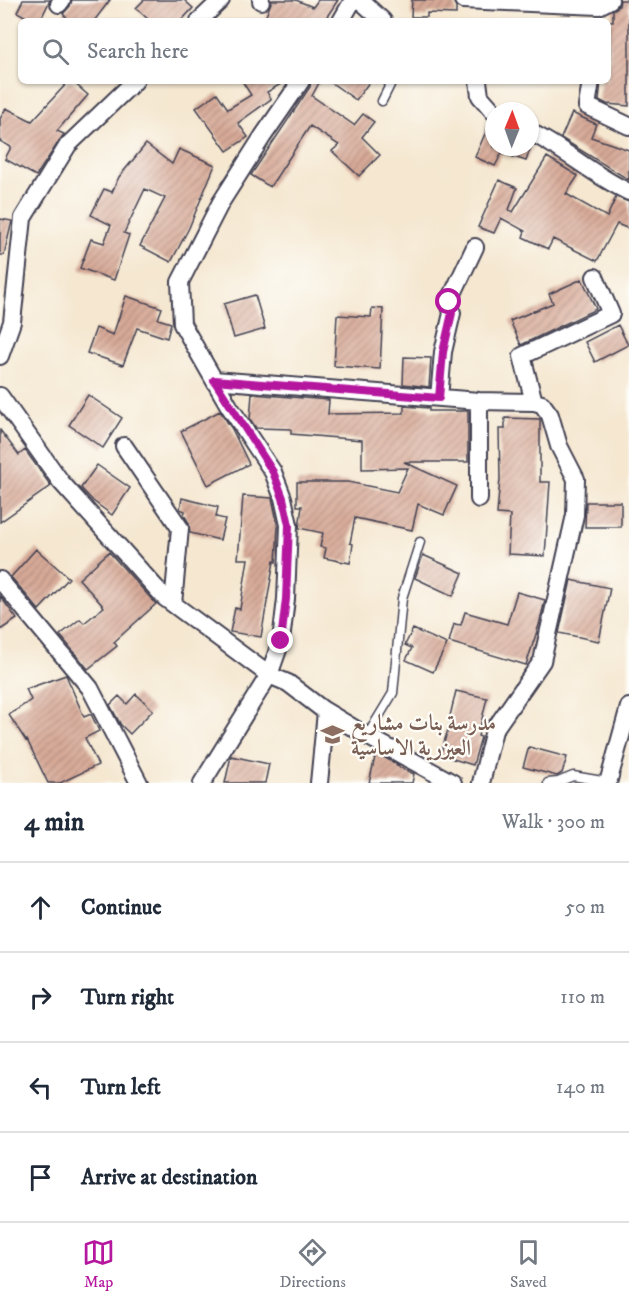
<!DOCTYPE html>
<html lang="en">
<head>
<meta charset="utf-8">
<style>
  :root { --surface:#fff; --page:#f2f2f3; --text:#1f2937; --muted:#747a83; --line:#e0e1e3; --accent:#b5179e }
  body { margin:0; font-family:"IM FELL DW Pica",Amiri,serif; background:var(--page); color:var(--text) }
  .compass { position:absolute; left:485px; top:102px; width:54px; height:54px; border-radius:50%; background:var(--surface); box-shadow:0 2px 4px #0004; rotate:1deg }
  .stop { position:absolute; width:18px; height:18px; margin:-14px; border:4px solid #b5179e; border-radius:50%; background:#fff }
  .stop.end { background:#b5179e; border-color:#fff; box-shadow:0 2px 6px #0008 }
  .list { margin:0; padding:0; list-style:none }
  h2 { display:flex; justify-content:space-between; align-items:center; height:78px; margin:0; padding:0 24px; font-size:26px }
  h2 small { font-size:20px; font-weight:400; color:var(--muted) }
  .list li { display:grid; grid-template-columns:39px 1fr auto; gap:18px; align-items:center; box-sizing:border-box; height:90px; padding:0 24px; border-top:2px solid var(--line) }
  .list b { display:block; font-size:22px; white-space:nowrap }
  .list em { font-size:20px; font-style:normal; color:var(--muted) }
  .icon { flex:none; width:33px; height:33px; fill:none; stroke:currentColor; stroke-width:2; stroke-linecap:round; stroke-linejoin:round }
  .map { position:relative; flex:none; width:629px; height:783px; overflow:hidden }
  .search { position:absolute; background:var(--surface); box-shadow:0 2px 4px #0004; left:18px; right:18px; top:18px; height:66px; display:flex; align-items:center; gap:15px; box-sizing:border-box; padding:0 21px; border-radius:9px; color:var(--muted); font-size:22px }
  .sheet { height:438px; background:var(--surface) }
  nav { display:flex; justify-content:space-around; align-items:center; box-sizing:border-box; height:84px; border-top:2px solid var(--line); background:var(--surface); font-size:16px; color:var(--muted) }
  nav a { display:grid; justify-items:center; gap:3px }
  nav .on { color:var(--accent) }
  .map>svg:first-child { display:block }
  .building { fill:url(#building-hatch) }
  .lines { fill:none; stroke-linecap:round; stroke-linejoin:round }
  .lane-casing { stroke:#424051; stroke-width:11 }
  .street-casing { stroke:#424051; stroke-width:20 }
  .lane { stroke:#fff; stroke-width:8 }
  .street { stroke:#fff; stroke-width:16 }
  .route { stroke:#b5179e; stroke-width:8 }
  .labels { text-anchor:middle; stroke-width:4.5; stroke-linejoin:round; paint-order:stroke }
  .education-label { font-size:22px; font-weight:bold; fill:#785e54; stroke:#fdfcf7; text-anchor:start }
</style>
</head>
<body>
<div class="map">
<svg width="629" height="783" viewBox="0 0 629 783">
  <defs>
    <pattern id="building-hatch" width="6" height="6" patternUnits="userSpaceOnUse" patternTransform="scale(1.5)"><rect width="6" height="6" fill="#d8aa98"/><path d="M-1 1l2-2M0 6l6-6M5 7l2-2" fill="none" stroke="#af8a7d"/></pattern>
  </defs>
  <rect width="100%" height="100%" fill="#fdfcf7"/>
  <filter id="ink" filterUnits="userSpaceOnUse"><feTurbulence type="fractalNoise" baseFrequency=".0167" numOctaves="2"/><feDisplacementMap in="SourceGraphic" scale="12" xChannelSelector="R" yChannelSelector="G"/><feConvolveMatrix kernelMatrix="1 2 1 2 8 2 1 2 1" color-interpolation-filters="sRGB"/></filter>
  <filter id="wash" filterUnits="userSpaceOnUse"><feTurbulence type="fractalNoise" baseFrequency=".008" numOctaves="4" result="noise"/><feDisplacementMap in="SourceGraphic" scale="24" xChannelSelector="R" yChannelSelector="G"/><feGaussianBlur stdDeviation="1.35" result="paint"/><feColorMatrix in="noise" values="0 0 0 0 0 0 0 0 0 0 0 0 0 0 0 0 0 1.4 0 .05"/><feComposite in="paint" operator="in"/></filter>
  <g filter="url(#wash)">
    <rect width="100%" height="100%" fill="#f5e7d0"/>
    <g id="blocks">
      <path class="building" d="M 23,0 L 50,0 L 40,21 L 34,21 L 17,12 Z
        M 72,0 L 110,0 L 94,21 L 70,21 L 63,14 L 70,6 Z
        M 144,0 L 184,0 L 193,8 L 181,21 L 150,21 L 136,8 Z
        M 272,0 L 296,0 L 313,7 L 318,0 L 338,0 L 324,21 L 264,21 Z
        M 412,0 L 453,0 L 456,7 L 456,14 L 427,13 L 427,17 L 411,17 Z
        M 620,0 L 629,0 L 629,106 L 607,104 L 599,100 L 601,81 L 608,81 L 608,66 L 610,66 L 609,21 L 613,21 L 613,10 L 619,6 Z
        M 69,81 L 72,81 L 88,95 L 57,131 L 64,134 L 36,176 L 5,159 L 11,147 L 0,141 L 0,119 L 6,108 L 32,121 Z
        M 242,81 L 286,81 L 267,92 L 271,99 L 238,123 L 248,137 L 227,151 L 196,108 L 217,93 L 228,109 L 251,95 Z
        M 311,81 L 320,81 L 312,96 L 354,125 L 363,114 L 374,122 L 362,137 L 380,155 L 359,176 L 332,151 L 339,145 L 310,126 L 270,187 L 251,175 L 310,87 Z
        M 329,81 L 370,81 L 356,100 Z
        M 572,113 L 596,124 L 591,137 L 629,150 L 629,180 L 561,138 Z
        M 490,122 L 494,122 L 494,147 L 531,147 L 526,161 L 502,153 L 495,166 L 475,157 Z
        M 146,144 L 172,164 L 179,149 L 215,165 L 189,228 L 171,262 L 140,246 L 165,198 L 145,189 L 124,233 L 129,235 L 114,280 L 80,268 L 91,239 L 104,243 L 111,225 L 91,215 L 104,189 L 112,192 L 119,177 Z
        M 547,157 L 578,176 L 566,194 L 607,217 L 616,197 L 629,202 L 629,229 L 617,224 L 597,261 L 553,239 L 548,249 L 523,237 L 525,231 L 501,218 L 494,233 L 478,227 L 499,180 L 517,188 L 509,210 L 513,212 Z
        M 0,219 L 12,221 L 4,255 L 0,255 Z
        M 582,279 L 596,309 L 521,345 L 510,321 L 553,303 L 549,294 Z
        M 255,295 L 265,329 L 234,338 L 224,304 Z
        M 126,296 L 162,308 L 158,319 L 171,323 L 167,338 L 137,328 L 123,365 L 87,353 L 96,328 L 113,335 Z
        M 372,308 L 383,309 L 380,369 L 334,366 L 337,315 L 371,317 Z
        M 618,325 L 628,345 L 595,362 L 585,342 Z
        M 404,357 L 431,358 L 429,387 L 403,384 Z
        M 252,394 L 329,400 L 328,414 L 404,413 L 404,406 L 429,408 L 429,411 L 468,411 L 468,462 L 404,462 L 457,486 L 444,515 L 418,504 L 412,530 L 355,518 L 350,543 L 353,544 L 350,563 L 324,558 L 326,548 L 320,547 L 323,533 L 299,528 L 302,506 L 297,506 L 297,482 L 348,482 L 397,492 L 408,468 L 362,469 L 362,440 L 291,434 L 291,429 L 256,428 L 250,419 Z
        M 88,395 L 122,418 L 103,448 L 69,425 Z
        M 220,411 L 232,429 L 249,464 L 208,485 L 181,431 Z
        M 505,418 L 540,419 L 540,482 L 550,482 L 545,556 L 508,554 L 510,515 L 497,514 L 500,479 L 499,429 L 505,429 Z
        M 0,430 L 19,455 L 25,450 L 51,486 L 0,522 Z
        M 97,465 L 130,488 L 112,515 L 93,501 L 81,488 Z
        M 243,496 L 272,498 L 278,526 L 276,562 L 274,561 L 261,637 L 230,632 L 235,608 L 240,609 L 248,559 L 238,559 Z
        M 182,498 L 218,507 L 216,517 L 225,519 L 220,540 L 190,533 L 189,523 L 184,515 L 185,511 L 180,509 Z
        M 586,502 L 621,502 L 621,527 L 585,527 Z
        M 36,549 L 69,578 L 39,610 L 11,577 Z
        M 109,552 L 156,604 L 114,642 L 117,646 L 88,669 L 60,635 L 80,619 L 84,623 L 104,607 L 79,579 Z
        M 423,555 L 463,573 L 453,596 L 415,578 Z
        M 571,580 L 610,588 L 599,641 L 559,633 Z
        M 517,592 L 545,600 L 539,625 L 526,665 L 449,642 L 454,624 L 461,625 L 465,612 L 507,624 Z
        M 0,596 L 17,619 L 0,630 Z
        M 413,629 L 447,644 L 433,672 L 406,660 L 412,648 L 405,645 Z
        M 66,675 L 84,717 L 91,714 L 99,731 L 85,738 L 98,765 L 60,783 L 48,783 L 27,740 L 26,741 L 9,715 L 31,700 L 26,689 Z
        M 456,691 L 487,698 L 478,736 L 481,737 L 473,765 L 440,755 L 452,717 L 450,716 Z
        M 136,694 L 153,710 L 130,734 L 121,725 L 110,705 L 119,696 L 127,704 Z
        M 529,747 L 567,757 L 562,773 L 557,776 L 523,767 Z
        M 376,753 L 398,765 L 397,766 L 414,774 L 412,783 L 369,783 Z
        M 231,756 L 269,764 L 265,783 L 225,783 Z"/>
    </g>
  </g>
  <g filter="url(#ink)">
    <use href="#blocks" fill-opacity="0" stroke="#424051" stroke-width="1.5"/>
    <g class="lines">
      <defs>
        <path id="lane" d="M 382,101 L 392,81
          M 367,736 L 393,693 L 402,598 L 420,542
          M 548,783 L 558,782 L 573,776 L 608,782"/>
        <path id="street" d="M 360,0 L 383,21
          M 463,0 L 599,6 L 610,0
          M 261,1 L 261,0
          M 59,4 L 62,0
          M 199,21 L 221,0
          M 341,21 L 353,0
          M 478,81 L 480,96 L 494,112
          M 591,81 L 587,106 L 629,126
          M 530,132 C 565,149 594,176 629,192
          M 0,356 L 12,322 L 23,218 L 68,145 L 135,81
          M 214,380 L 479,401 L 534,402 L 542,404 L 550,415 L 559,446 L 576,479 L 575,515 L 542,661 L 494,730 L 481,783
          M 0,396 L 61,482 L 165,598 L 269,675 L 288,683 L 322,709 L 367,736 L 453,783
          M 439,398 L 443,352 L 452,313 L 449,302 L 475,247
          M 534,402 L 522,356 L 611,314 L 595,277
          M 124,446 L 180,528 L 173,604
          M 479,499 L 479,401
          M 0,580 L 90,688 L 139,783
          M 202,783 L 269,675 L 281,641 L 286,599 L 289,525 L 283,498 L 273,472 L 229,406 L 182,324 L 180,282 L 221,202 L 263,136 L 301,81
          M 319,783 L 326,712
          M 608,783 L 629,707"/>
      </defs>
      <use href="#lane" class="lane-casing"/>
      <use href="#street" class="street-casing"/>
      <use href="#lane" class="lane"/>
      <use href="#street" class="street"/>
    </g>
  </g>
  <g class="lines" filter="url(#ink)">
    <path class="route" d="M 281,641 L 286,599 L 289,525 L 283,498 L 273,472 L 214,380 L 439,398 L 443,352 L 452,313 L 449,302"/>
  </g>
  <defs>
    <symbol id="school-bare" viewBox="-9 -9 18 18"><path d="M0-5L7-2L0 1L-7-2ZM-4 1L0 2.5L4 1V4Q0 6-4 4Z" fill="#8d6e63" stroke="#fdfcf7" stroke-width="2.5" paint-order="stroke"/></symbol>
  </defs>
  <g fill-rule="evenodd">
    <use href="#school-bare" x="316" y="718" width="33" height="33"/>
  </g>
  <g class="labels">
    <g class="education-label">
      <text x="351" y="730">مدرسة بنات مشاريع<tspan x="351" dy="25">العيزرية الاساسية</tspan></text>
    </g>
  </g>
</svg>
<svg class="compass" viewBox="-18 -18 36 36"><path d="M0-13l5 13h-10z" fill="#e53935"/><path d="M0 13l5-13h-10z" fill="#747a83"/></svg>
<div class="stop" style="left:449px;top:302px"></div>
<div class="stop end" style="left:281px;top:641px"></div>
<div class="search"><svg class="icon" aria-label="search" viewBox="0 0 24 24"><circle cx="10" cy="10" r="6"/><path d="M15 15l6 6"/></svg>Search here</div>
</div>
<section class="sheet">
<h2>4 min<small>Walk · 300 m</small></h2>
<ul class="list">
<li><svg class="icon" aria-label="ahead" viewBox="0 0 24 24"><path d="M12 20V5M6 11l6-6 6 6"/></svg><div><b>Continue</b></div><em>50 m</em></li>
<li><svg class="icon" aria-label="right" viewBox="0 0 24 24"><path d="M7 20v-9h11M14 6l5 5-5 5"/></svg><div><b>Turn right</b></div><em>110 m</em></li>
<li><svg class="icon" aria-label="left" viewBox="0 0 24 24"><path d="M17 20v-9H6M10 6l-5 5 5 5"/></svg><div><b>Turn left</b></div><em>140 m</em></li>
<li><svg class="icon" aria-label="arrive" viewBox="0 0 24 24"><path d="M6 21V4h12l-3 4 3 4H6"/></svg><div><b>Arrive at destination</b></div></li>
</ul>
</section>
<nav>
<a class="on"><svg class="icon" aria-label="map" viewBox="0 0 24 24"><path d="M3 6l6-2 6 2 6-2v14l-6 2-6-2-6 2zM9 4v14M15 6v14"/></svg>Map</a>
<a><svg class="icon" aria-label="directions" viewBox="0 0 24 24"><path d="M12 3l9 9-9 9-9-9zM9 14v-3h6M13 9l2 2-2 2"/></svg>Directions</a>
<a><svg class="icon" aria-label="saved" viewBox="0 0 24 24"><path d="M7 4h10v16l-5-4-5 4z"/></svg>Saved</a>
</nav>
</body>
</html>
